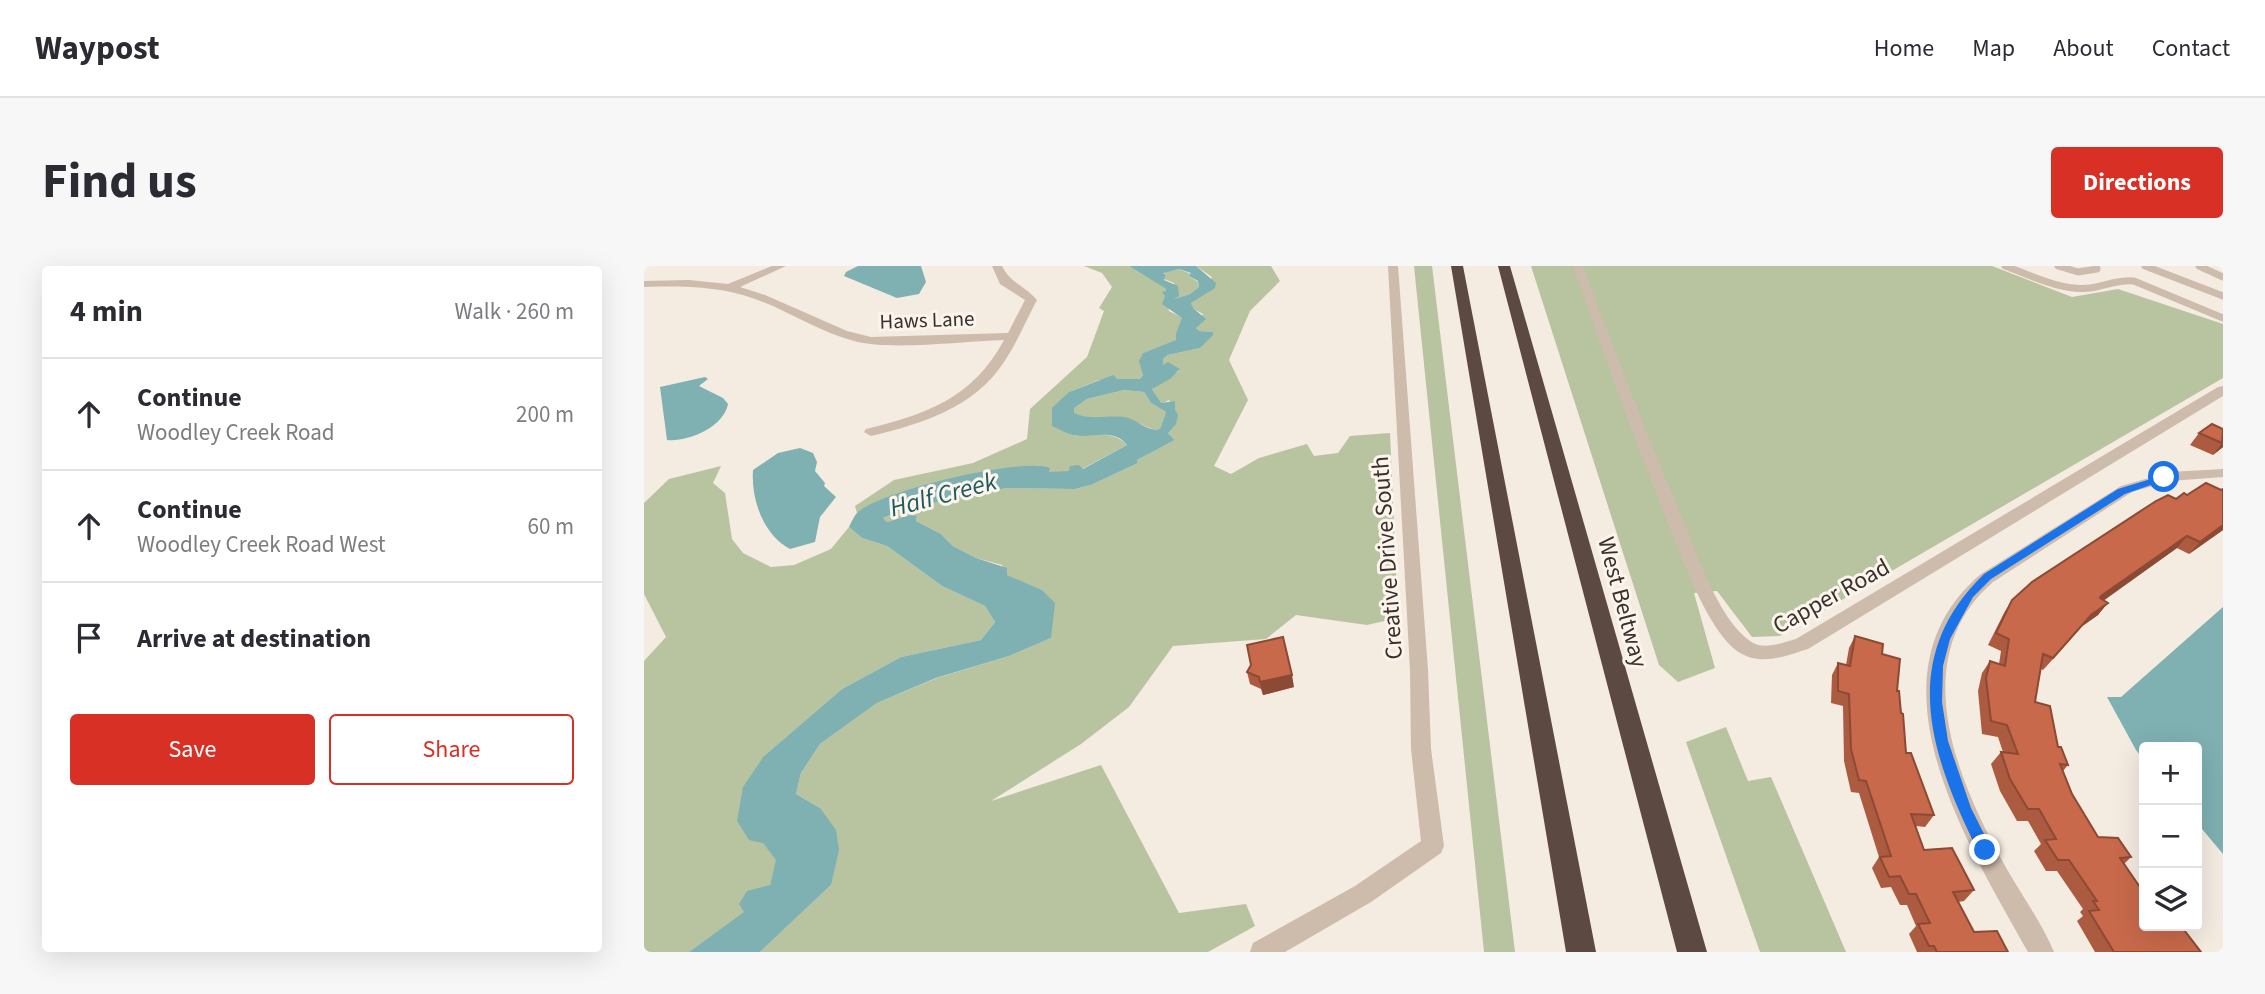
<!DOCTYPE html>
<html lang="en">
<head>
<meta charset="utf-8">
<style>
  :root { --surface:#fff; --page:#f7f7f7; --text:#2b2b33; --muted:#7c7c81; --line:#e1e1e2; --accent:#d93025 }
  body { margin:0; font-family:"Source Sans 3",sans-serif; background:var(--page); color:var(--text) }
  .controls { position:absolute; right:21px; bottom:21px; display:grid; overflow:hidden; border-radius:7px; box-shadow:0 7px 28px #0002 }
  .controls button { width:63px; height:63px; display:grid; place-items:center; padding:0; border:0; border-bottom:2px solid var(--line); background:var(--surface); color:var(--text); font:35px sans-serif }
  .stop { position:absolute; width:21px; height:21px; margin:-16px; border:5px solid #1a73e8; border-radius:50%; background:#fff }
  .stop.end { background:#1a73e8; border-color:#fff; box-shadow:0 2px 7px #0008 }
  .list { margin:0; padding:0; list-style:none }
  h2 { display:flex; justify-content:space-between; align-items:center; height:91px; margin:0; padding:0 28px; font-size:30px }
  h2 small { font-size:23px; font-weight:400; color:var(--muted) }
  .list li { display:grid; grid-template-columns:46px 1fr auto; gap:21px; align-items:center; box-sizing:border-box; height:112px; padding:0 28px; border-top:2px solid var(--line) }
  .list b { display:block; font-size:26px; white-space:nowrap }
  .list p { margin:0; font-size:23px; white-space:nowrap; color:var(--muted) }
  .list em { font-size:23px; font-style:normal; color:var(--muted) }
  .actions { display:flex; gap:14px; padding:21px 28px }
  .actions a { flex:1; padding:16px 0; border:2px solid var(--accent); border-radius:7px; text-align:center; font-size:24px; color:var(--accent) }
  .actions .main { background:var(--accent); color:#fff }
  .icon { flex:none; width:38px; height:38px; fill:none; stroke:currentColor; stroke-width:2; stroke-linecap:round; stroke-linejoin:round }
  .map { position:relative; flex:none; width:1579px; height:686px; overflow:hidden; border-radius:7px }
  header { display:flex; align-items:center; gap:42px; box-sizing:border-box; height:98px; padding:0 35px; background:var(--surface); border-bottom:2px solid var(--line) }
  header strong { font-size:33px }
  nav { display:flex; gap:38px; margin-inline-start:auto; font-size:24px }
  .intro { display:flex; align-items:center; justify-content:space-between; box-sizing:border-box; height:168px; padding:0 42px }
  h1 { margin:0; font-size:49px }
  .button { padding:18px 32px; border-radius:7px; background:var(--accent); color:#fff; font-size:24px; font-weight:700 }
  main { display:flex; gap:42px; padding:0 42px }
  aside { flex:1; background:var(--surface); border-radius:7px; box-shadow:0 7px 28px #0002 }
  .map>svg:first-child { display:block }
  .green { fill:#b8c4a0 }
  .water { fill:#7fb0b2; fill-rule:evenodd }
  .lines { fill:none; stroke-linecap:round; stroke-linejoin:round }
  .service { stroke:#cdbbac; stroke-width:7 }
  .minor { fill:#cdbbac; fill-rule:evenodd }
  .motorway { fill:#5c4a42; fill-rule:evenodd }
  .wall { fill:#ac5a40 }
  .shaded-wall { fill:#8c4a34 }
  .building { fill:#c8694b; stroke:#8c4a34; stroke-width:2 }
  .route { fill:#1a73e8 }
  .labels { text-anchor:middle; stroke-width:6; stroke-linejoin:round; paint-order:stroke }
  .far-street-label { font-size:21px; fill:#3b302b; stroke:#fbf5ee }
  .street-label { font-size:24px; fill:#3b302b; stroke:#fbf5ee }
  .water-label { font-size:26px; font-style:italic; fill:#1f5a5e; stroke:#fbf5ee }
</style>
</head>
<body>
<header>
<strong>Waypost</strong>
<nav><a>Home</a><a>Map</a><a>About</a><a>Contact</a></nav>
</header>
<div class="intro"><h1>Find us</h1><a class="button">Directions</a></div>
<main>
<aside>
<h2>4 min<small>Walk · 260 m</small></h2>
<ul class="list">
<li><svg class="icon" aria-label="ahead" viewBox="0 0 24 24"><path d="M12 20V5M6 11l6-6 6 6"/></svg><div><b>Continue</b><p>Woodley Creek Road</p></div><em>200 m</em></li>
<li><svg class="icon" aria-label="ahead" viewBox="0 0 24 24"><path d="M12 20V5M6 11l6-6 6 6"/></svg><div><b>Continue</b><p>Woodley Creek Road West</p></div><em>60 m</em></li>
<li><svg class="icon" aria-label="arrive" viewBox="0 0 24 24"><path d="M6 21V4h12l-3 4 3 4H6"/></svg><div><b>Arrive at destination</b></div></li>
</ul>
<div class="actions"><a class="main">Save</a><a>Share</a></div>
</aside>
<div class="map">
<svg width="1579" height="686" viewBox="0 0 1579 686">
  <rect width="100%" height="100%" fill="#f4ebe1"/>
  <path class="green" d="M 440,0 L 485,0 L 521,21 L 525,45 L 539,52 L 532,67 L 533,74 L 499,87 L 499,109 L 496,113 L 455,114 L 425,126 L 431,170 C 449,168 470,165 483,179 L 438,203 L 426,200 L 426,205 L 237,234 L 213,247 L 211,240 L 250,214 L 329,197 L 383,173 L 386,143 L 443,91 L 460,45 L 455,42 L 468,21 L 458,7 Z
    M 552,0 L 627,0 L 636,15 L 606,45 L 585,94 L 604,134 L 570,200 L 587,208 L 615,192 L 663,178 L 670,190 L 694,187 L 706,170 L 746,167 L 754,352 L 723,359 L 652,349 L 622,373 L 529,380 L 485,441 L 437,478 L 347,535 L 457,499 L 535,647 L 602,638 L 611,660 L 564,686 L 116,686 L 187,619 L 176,542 L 152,528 L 157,507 L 176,478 L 233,437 L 293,412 L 365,390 L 407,372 L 398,324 L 362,309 L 358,299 L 332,292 L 309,280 L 297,268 L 272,255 L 273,251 L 266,249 L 243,256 L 239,252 L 260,243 L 363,222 L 431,223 L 447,219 L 494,197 L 493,194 L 531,174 L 524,167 L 531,144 L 525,134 L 517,138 L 508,123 L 535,105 L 535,102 L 518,100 L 519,93 L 524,89 L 556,82 L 568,66 L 554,65 L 552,62 L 559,48 L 548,42 L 547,37 L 555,31 L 568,11 Z
    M 770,0 L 788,0 L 871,686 L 840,686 Z
    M 887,0 L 1348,0 L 1428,31 L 1474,23 L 1579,58 L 1579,112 L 1136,370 L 1108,371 L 1073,325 L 1050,327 L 1071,402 L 1034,416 L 1015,399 Z
    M 535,3 L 547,8 L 545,10 L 554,16 L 555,21 L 546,28 L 530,33 L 530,17 L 520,13 L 522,9 L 519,6 Z
    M 480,124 L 500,126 L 507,137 L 522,146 L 516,163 C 503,165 498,156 486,154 C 467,152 448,155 430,148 L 429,142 L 443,133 Z
    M 77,200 L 69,217 L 81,227 L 88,273 L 99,287 L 127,301 L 150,299 L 187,283 L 205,261 L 218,272 L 243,280 L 298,320 L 341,340 L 351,356 L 337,374 L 257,391 L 198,423 L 120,490 L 119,577 L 133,594 L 126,619 L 101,646 L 45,686 L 0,686 L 0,395 L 22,371 L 0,328 L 0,237 L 25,213 Z
    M 1082,461 L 1104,515 L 1127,511 L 1202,686 L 1116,686 L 1042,476 Z"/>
  <path class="water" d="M 214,0 L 277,0 L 282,16 L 275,28 L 253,32 L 200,10 L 202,6 Z
    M 485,0 L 552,0 L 572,17 L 571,22 L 547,37 L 549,42 L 562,53 L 552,62 L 555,65 L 569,66 L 569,69 L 556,82 L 524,89 L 519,93 L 519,99 L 524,96 L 536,103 L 526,113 L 508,123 L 517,137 L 531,135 L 531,144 L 534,149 L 532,158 L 524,167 L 531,174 L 493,194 L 494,197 L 447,219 L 431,223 L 363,222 L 260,243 L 239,252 L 243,256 L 266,249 L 273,250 L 272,255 L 297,268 L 309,280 L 332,292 L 363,302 L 363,309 L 398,324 L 411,337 L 407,372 L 365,390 L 292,412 L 233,437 L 176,478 L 157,507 L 152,528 L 176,542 L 192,564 L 195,584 L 187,619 L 116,686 L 45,686 L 100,646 L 95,638 L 103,625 L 126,619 L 132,594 L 119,577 L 105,574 L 93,555 L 99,521 L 120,490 L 198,423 L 257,391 L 337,374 L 351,356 L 341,340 L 298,320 L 243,280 L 218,272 L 205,261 C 207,257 210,250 213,247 C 236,225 378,191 406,202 L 405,206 L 425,205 L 426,200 L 435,199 L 439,203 L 483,179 C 469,161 447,173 429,169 C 422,167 415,163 408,160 L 408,142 L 425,126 L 469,109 L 473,113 L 496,113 L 499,109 L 495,95 L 499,87 L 532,74 L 532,67 L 538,52 L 518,38 L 521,30 L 518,26 L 522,25 L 521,22 ZM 535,3 L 547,7 L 545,10 L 554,15 L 555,21 L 546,28 L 530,33 L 535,30 L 534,20 L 520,14 L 522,9 L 519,7 ZM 480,124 L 500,126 L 507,137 L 522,146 L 516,163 C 501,166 495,153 480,151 C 462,149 448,155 430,147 L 430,142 L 443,133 Z
    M 61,111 L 64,113 L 55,120 L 79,132 L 84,138 C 80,161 44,176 23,174 L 16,121 Z
    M 156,182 L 169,187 L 173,196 L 171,205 L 181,217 L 180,220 L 192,231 L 176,251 L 171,276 L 146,283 C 119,268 107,234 109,204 L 134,187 Z
    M 1579,341 L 1579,588 L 1553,557 L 1553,481 L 1500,481 L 1500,494 L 1492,484 L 1463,431 L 1477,431 Z"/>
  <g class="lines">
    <path class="service" d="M 1361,0 C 1388,10 1417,25 1446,22 C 1462,20 1474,13 1490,15 L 1579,52
      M 1414,0 L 1434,6 L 1453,3 L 1452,0
      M 1501,0 L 1579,30
      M 1555,0 L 1579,11"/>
    <path class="minor" d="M 128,0 L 142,0 L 96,21 L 121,29 L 203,65 L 227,71 L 364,67 L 381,34 L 356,18 L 348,0 L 358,0 C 366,17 381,20 393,34 C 382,54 373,77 360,96 C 330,142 277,158 227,170 L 220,166 L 222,163 C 283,148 329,132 360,74 C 320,75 247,85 210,75 C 175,66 145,45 111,33 C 76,20 38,20 0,21 L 0,15 L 45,14 L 84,18 Z
      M 744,0 L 754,0 L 784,404 L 787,483 L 800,580 L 797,587 L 727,636 L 641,686 L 606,686 L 609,677 L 711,620 L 777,575 L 767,483 L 766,404 Z
      M 929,0 L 939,0 C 971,86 1003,170 1039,254 C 1054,290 1074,352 1106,375 C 1119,385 1137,377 1152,373 L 1574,121 L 1579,120 L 1579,130 L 1164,383 C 1141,390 1116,401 1093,385 C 1062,362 1036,286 1021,250 C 988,167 958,84 929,0 Z
      M 1579,203 L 1579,211 L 1526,215 L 1488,226 L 1349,316 C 1261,392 1313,514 1360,598 C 1376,627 1397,655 1410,686 L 1384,686 C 1325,580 1216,410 1337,308 L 1477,220 L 1526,206 Z"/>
    <path class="motorway" d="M 807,0 L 819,0 L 952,686 L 922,686 Z
      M 854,0 L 866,0 L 1063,686 L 1033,686 Z"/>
  </g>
  <path class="wall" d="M 1579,163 L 1579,181 L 1569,189 L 1546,179 L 1555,167 Z
    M 1579,223 L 1579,264 L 1545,288 L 1533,282 L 1459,334 L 1454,349 L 1437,361 L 1399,404 L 1397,403 L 1391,436 L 1424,499 L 1419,505 L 1428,528 L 1454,571 L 1487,591 L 1480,598 L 1500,660 L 1557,686 L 1451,686 L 1433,655 L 1439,650 L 1436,646 L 1439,643 L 1413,605 L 1402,605 L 1390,585 L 1397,578 L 1384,555 L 1373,555 L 1356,525 L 1347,498 L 1357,486 L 1359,486 L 1354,471 L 1338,468 L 1334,425 L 1338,407 L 1346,395 L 1355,398 L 1357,385 L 1344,379 L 1360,347 L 1368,334 L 1532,233 L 1543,229 L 1577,224 Z
    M 1211,370 L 1238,388 L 1253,425 L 1262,487 L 1290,549 L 1281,561 L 1272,560 L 1280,584 L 1330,624 L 1320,635 L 1314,636 L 1330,666 L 1364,686 L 1273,686 L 1265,668 L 1272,660 L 1263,639 L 1256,639 L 1247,621 L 1237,622 L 1228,602 L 1235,591 L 1215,527 L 1207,526 L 1200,495 L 1199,440 L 1187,437 L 1188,409 L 1194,397 L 1202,399 L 1205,382 Z
    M 603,406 L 650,421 L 619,429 L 617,423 L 606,418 Z"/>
  <path class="shaded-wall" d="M 1579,176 L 1579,181 L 1569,189 Z
    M 1579,259 L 1579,264 L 1545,288 L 1556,276 Z
    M 1543,270 L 1533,282 L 1448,343 L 1457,330 Z
    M 1464,337 L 1454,349 L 1437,361 L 1399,404 L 1409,392 L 1447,349 Z
    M 648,409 L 650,421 L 619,429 L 616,416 Z"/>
  <path class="building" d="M 1568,158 L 1579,163 L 1578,177 L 1555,167 Z
    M 1562,217 L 1577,224 L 1579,223 L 1579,259 L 1556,276 L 1543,270 L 1457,330 L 1456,332 L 1464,337 L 1447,349 L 1409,392 L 1399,388 L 1391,436 L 1406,440 L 1414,481 L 1417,481 L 1424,499 L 1416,498 L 1428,528 L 1454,571 L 1474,572 L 1487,591 L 1476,592 L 1500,627 L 1500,660 L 1537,660 L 1557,686 L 1470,686 L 1445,645 L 1455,644 L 1449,635 L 1453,635 L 1425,594 L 1414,594 L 1401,574 L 1412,573 L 1395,543 L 1384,543 L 1366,513 L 1357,486 L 1374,488 L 1363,459 L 1347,455 L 1342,412 L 1346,395 L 1361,400 L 1365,373 L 1352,367 L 1368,334 L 1388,316 L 1512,235 L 1524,229 L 1532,233 L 1540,227 L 1543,229 Z
    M 1211,370 L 1239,378 L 1238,388 L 1256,393 L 1253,425 L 1255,425 L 1257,447 L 1259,448 L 1262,487 L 1267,487 L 1290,549 L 1267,548 L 1280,584 L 1308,582 L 1330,624 L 1309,626 L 1330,666 L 1353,665 L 1364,686 L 1293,686 L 1290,680 L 1285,680 L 1274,658 L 1286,657 L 1272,628 L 1265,628 L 1256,610 L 1245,611 L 1236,591 L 1247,590 L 1222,515 L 1215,514 L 1207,483 L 1205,428 L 1194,425 L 1194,397 L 1206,400 Z
    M 639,371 L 648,409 L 616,416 L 615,411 L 603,406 L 607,399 L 603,379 Z"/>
  <path class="route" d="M 1520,209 L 1525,211 L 1524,213 L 1481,228 L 1347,313 L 1329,331 L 1306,373 L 1299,400 L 1298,436 L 1304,475 L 1327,542 L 1348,584 L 1346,589 L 1336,589 C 1288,493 1251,394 1340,308 L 1474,223 Z"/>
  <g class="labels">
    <g class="far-street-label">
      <text transform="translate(283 54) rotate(-2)" y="7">Haws Lane</text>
    </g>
    <g class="street-label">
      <text transform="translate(743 292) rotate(-94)" y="8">Creative Drive South</text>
      <text transform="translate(1187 330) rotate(-29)" y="8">Capper Road</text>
      <text transform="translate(979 336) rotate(75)" y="8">West Beltway</text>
    </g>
    <g class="water-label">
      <text transform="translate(299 228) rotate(-15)" y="9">Half Creek</text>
    </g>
  </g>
</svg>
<div class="controls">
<button>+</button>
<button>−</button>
<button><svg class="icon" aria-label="layers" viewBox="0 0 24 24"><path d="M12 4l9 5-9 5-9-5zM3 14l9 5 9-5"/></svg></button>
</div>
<div class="stop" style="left:1520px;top:211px"></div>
<div class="stop end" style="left:1341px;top:584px"></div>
</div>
</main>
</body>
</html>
